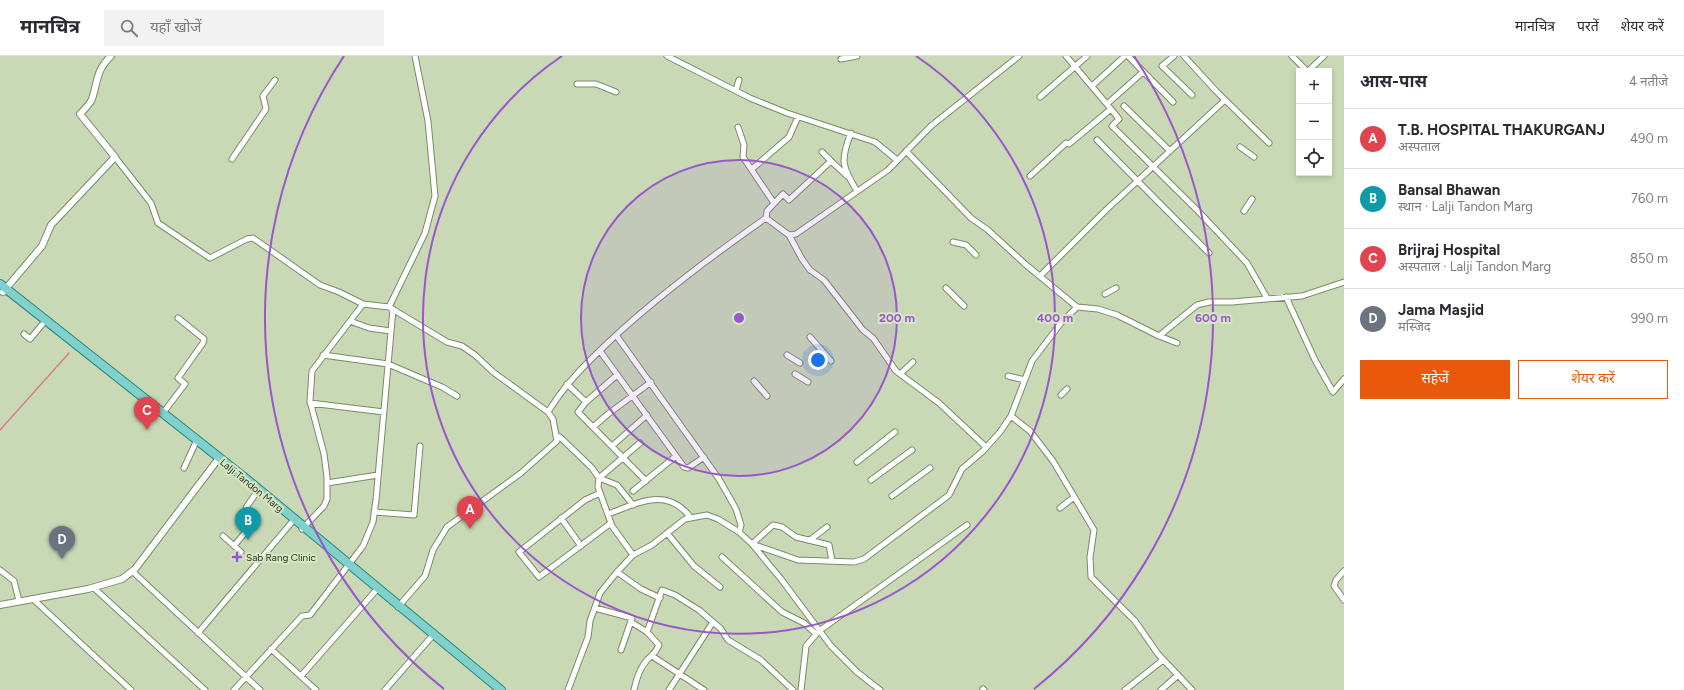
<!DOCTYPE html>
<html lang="hi">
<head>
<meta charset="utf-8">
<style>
  :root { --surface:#fff; --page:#f2f2f3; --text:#2b2b33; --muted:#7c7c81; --line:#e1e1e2; --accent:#ea580c }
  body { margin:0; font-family:Figtree,"Noto Sans Devanagari",sans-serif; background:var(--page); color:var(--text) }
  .controls { position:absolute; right:12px; top:12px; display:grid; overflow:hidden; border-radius:0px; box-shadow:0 2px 6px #0003 }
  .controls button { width:36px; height:36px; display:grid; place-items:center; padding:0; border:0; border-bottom:1px solid var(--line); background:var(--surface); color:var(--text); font:20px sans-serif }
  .you { position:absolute; left:818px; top:304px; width:14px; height:14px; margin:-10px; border:3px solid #fff; border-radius:50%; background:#1a73e8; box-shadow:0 0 0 6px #1a73e833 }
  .badge { display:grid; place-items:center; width:26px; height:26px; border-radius:50%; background:var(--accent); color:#fff; font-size:13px; font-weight:700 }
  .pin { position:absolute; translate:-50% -33px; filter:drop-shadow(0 1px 2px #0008) }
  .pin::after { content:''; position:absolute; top:21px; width:14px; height:12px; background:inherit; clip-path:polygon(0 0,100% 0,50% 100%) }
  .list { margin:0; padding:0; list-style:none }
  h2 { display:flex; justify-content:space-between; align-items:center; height:52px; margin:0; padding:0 16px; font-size:17px }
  h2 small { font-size:13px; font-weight:400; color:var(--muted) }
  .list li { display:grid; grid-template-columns:26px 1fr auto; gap:12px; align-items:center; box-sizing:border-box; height:60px; padding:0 16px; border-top:1px solid var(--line) }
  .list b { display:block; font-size:15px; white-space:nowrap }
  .list p { margin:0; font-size:13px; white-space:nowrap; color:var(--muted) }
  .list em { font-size:13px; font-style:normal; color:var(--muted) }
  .actions { display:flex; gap:8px; padding:12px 16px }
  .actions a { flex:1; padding:9px 0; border:1px solid var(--accent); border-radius:0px; text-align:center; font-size:14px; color:var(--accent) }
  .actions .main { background:var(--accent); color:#fff }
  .icon { flex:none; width:22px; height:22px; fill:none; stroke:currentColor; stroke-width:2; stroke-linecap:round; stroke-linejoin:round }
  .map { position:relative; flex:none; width:1344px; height:634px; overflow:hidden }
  header { display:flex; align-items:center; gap:24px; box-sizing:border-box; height:56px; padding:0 20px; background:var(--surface); border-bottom:1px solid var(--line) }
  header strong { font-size:19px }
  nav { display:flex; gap:22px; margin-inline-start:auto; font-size:14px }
  .search { width:280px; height:36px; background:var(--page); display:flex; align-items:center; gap:10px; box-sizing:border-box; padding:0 14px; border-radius:0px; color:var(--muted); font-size:15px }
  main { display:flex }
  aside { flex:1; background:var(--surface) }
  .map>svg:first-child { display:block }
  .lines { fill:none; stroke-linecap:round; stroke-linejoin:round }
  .stream { stroke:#db7b8e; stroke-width:1.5 }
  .minor-casing { stroke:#7b8a69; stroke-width:7 }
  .tertiary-casing { stroke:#7b8a69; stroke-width:8 }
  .primary-casing { stroke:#2c867b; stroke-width:10 }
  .minor { stroke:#fff; stroke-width:5 }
  .tertiary { stroke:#fff; stroke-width:6 }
  .primary { stroke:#80d1cc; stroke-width:8 }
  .ring { fill:none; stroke:#9957cc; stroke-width:2 }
  .poi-dot { fill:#9957cc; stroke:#d6e6c3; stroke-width:1.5 }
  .labels { text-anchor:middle; stroke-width:4; stroke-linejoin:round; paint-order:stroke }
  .street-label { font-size:10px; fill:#2d3325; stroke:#d6e6c3 }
  .poi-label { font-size:10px; fill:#2d3325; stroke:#d6e6c3; text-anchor:start }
  .centre { fill:#9957cc; stroke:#d6e6c3; stroke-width:2 }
  .ring-label { font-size:12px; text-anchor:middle; font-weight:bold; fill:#9957cc; stroke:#d6e6c3; stroke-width:4; stroke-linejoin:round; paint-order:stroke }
</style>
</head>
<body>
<header>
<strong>मानचित्र</strong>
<div class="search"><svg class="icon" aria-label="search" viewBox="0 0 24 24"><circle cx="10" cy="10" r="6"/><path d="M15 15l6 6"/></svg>यहाँ खोजें</div>
<nav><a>मानचित्र</a><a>परतें</a><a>शेयर करें</a></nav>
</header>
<main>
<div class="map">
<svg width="1344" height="634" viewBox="0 0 1344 634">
  <rect width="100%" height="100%" fill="#c9d9b6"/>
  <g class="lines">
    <path class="stream" d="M 0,374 L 69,297"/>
    <defs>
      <path id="minor" d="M 667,0 L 750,42 L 787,57 L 875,86 L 897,104
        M 1128,0 L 1173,46
        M 1174,0 L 1162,10 L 1192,39
        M 1184,0 L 1216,35 L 1269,87
        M 1292,0 L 1307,15
        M 841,3 L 857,0
        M 1308,15 L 1324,0
        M 577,28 L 596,28 L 616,36
        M 1092,30 L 1125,0
        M 736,34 L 739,24
        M 1040,41 L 1087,0
        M 1107,48 L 1143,16
        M 1124,50 L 1170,95
        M 1111,53 L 1119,63 L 1112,70 L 1198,155 L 1247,207 L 1267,242
        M 738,71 L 744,89 L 743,101 L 774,147
        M 851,77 C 840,104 842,111 857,135
        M 1097,84 L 1209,197
        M 1240,91 L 1254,101
        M 906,95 L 971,162 L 988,174 L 1025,208 L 1077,251 L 1098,253 L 1117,259 L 1159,280 L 1197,249 L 1209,246 L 1232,246 L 1302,240 L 1344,226
        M 115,101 L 151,147 L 158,167 L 210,202 L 247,183 L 253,182 L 320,229 L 339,236 L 363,248
        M 232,103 L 266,53 L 263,40 L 275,24
        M 831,105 L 847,120
        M 752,113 L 789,81 L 798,61
        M 1030,120 L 1066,87 L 1069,88 L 1111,53 L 1066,0
        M 1244,155 L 1252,143
        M 766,162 L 767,155 L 783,138 L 789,144 L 831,105 L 822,96
        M 789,179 L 802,203 L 810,214 L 824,224 L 863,274 L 873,282 L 896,315 L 939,347 L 986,391
        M 953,186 L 966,189 L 976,199
        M 1040,220 L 1106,154 L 1225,44
        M 946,232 L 964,250
        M 1105,238 L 1116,232
        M 1286,241 L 1315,304 L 1333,336 L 1344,323
        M 389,251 L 425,177 L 435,140 L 428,65 L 415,0
        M 350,265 L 369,272 L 391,275
        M 24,278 L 30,283 L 46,264
        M 616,279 L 719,423 L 736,453 L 741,469 L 739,476
        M 1159,280 L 1177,287
        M 810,281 L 831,305
        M 600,295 L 684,411 L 688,412 L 704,401
        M 323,299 L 388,308 L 442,331 L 457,340
        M 787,299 L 800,307
        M 795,318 L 808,326
        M 900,318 L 913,306
        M 1008,320 L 1025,324
        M 754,325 L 767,340
        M 567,328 L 586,346 L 578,356 L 646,425
        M 1061,339 L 1067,333
        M 586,346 L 617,319
        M 310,347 L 384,356
        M 548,356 C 567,325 588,306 614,281 C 662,237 713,199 766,162 L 789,179 L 796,178 L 888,114 L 931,70 L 1019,0
        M 163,357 L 185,328 L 178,322 L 203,287 L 204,283 L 178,262
        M 1011,360 L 1030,375 L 1053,405 L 1094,474 L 1090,501 L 1091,521 L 1135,565 L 1158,598 L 1192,634
        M 593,371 L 608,358 L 651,326
        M 557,380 L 560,381 L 592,412 L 599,422 L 598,431 L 612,470 L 633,499
        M 612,390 L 647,359
        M 857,406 L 895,376
        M 184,412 L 195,388
        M 599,422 L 640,387
        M 599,422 L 617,429 L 633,449
        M 871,424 L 912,394
        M 327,427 L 378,419
        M 633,435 L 676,400
        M 600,437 L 585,444 L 519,496 L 539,521 L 611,467
        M 892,440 L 930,412
        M 1060,452 L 1074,441
        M 374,456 L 414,459 L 420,390
        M 608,458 C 639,447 667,430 691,462
        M 561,462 L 581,490
        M 302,473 L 324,450 L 327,443 L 327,421 L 324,398 L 310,345 L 312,315 L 363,248 L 389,251 L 447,286 L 462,290 L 475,299 L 493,316 L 548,356 L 553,363 L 557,385 L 521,417 L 447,471 L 433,494 L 425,520 L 398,551
        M 667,477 L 694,510 L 720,531
        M 223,480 L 241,496
        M 810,484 L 827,471
        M 234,490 L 248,473 L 242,464 L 247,450 L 257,436
        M 722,501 L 782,556 L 804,567 L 816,578
        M 832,505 L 829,489 L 796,481 L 782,471 L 773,469 L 752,488 L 798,504 L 854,506 L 864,503 L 949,439 L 962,413 L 983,395 L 1000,376 L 1011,360 L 1032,305 L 1061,267 L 1077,251
        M 0,514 L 14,525 L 19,545
        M 132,515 L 260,634
        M 1344,515 L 1336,524 L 1334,530 L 1344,544
        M 617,516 L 641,533 L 660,542
        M 94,532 L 205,634
        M 33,543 L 131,634
        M 595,552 L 632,562 L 621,594
        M 631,566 L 647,576 L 659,589 C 655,598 653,598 647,604 C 640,612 636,624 634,634
        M 647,576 L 662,534 L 675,539 L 699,554 L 721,573 L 728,584 L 761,604 L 793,634
        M 198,577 L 292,466
        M 271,593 L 316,634
        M 652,600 L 704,634
        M 301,620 L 378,532
        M 983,633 L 984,634
        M 234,634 L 302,560 L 310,559 L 363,490 L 373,466 L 376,444 L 393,253
        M 385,634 L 434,578
        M 568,634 L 588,581 L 590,565 L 600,537 L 617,516 L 633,499 L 652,489 L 685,463 L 707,459 L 718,463 L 739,476 L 752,488 L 781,523 L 831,590 L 857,616 L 880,634
        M 669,634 L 713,566
        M 801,634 L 806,590 L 819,575 L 967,469
        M 1125,634 L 1163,604
        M 1161,634 L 1177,620"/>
      <path id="tertiary" d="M 3,236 L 42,190 L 51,169 L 115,101 L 80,58 C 84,54 90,48 92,43 C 98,25 96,14 111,0
        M 0,549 L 88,533 L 122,523 L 135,513 L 219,402"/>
      <path id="primary" d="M 0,228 L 250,426 L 501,634"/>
    </defs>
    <use href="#minor" class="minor-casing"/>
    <use href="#tertiary" class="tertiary-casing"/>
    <use href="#primary" class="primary-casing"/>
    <use href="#minor" class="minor"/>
    <use href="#tertiary" class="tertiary"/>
    <use href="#primary" class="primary"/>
  </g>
  <circle cx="739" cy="262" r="158" fill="#9957cc" fill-opacity=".12"/>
  <g class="ring">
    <circle cx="739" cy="262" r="158"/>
    <path d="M916 0A316 316 0 1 1 562 0"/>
    <path d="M444 633A474 474 0 0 1 344 0M1134 0A474 474 0 0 1 1034 633"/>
  </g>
  <path class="poi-dot" d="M235 495h4v4h4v4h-4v4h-4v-4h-4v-4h4z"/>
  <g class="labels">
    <g class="street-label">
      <text transform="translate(252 429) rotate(39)" y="4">Lalji Tandon Marg</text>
    </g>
    <g class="poi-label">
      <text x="246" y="505">Sab Rang Clinic</text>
    </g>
  </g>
  <circle cx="739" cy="262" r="6" class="centre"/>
  <g class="ring-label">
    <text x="897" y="266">200 m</text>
    <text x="1055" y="266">400 m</text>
    <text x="1213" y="266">600 m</text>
  </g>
</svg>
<div class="controls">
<button>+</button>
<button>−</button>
<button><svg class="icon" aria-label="locate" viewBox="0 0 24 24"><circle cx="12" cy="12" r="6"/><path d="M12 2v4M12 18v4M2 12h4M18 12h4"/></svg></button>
</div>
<div class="you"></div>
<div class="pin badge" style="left:470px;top:473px;background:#e0444e">A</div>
<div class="pin badge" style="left:248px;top:484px;background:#0f9aa8">B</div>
<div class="pin badge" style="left:147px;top:374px;background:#e0444e">C</div>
<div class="pin badge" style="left:62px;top:503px;background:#6b7280">D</div>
</div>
<aside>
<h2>आस-पास<small>4 नतीजे</small></h2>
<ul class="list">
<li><span class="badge" style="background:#e0444e">A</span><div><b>T.B. HOSPITAL THAKURGANJ</b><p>अस्पताल</p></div><em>490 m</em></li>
<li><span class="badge" style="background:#0f9aa8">B</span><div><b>Bansal Bhawan</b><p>स्थान · Lalji Tandon Marg</p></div><em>760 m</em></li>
<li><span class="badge" style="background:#e0444e">C</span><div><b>Brijraj Hospital</b><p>अस्पताल · Lalji Tandon Marg</p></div><em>850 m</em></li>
<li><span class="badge" style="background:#6b7280">D</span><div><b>Jama Masjid</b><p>मस्जिद</p></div><em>990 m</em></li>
</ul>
<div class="actions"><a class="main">सहेजें</a><a>शेयर करें</a></div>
</aside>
</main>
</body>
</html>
